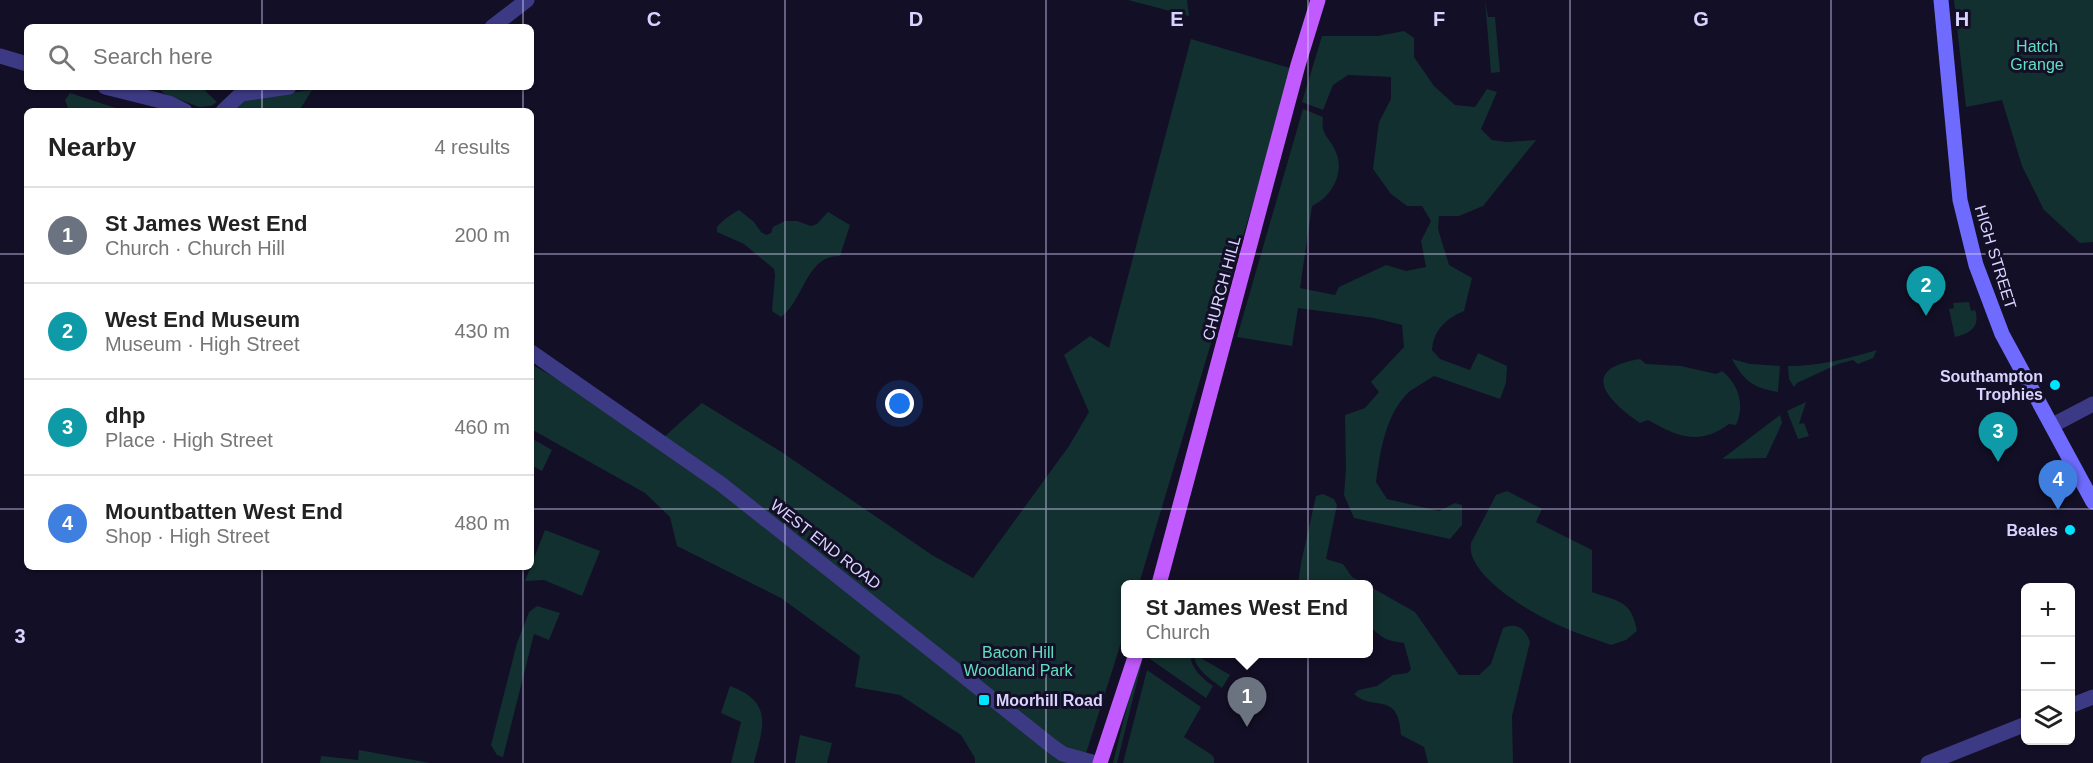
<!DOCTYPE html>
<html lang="en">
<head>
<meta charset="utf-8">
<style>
  :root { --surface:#fff; --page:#f6f6f6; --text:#222; --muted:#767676; --line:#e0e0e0; --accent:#2563eb }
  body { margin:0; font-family:Arial,sans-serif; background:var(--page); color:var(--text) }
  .controls { position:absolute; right:18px; bottom:18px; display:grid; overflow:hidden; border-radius:9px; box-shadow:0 2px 4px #0004 }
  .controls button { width:54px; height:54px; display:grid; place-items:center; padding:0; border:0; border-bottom:2px solid var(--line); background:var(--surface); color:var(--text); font:30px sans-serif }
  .you { position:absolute; left:900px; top:404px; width:21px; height:21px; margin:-15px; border:4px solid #fff; border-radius:50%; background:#1a73e8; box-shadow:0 0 0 9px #1a73e833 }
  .badge { display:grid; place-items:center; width:39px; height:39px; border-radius:50%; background:var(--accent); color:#fff; font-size:20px; font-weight:700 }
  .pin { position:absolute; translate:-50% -50px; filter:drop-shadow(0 2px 3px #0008) }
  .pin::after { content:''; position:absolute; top:32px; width:21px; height:18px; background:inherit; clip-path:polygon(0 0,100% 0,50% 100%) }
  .popup { position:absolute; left:1121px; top:580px; width:252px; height:78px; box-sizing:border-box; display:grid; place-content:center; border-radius:9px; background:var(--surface); filter:drop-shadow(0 2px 4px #0005); font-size:20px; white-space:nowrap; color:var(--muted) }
  .popup b { font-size:22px; color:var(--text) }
  .popup::after { content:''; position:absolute; left:50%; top:100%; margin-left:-12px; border:12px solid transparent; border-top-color:var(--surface) }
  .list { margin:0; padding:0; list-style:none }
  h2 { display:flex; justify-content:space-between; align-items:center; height:78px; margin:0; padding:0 24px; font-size:26px }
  h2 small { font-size:20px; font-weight:400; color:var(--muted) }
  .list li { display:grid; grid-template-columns:39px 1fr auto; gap:18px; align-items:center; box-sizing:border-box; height:96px; padding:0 24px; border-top:2px solid var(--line) }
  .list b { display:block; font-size:22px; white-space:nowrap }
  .list p { margin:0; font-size:20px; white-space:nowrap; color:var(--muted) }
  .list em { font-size:20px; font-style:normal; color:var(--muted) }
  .icon { flex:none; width:33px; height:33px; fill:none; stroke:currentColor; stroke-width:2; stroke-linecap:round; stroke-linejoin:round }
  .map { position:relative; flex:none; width:2093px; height:763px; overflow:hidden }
  .search { position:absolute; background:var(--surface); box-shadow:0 2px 4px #0004; left:24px; top:24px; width:510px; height:66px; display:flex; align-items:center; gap:15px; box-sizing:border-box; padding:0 21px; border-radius:9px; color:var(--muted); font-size:22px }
  .panel { position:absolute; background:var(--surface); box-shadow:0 2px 4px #0004; left:24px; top:108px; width:510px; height:462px; border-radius:9px }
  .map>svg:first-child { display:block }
  .green { fill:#12302f }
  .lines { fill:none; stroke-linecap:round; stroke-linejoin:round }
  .tertiary { stroke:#3d3a85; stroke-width:15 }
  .secondary { stroke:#6f6bff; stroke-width:15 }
  .primary { stroke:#c25bff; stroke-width:15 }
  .grid { fill:none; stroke:#d9d4ff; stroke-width:1.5; stroke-opacity:0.55 }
  .poi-dot { fill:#00e5ff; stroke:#130f26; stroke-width:2 }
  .labels { text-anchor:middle; stroke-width:6; stroke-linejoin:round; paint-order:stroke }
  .park-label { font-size:16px; fill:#5fe0c0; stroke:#130f26 }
  .street-label { font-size:16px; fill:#d9d4ff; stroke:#130f26 }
  .poi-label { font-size:16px; font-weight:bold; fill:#d9d4ff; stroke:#130f26; text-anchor:end }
  .grid-label { font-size:20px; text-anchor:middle; font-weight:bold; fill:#d9d4ff; stroke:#130f26; stroke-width:6; stroke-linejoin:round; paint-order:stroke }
</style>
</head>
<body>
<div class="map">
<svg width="2093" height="763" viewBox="0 0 2093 763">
  <rect width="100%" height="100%" fill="#130f26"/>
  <path class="green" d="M 1128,0 L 1187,0 L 1189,16 Z
    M 1485,0 L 1488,17 L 1495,17 L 1500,72 L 1491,73 Z
    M 1954,0 L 2093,0 L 2093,242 L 2080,243 L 2044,210 L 2022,166 L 2002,100 L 1966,107 Z
    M 1404,31 L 1414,38 L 1414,57 L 1434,86 L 1455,105 L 1475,107 L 1487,89 L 1497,92 L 1481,129 L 1492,140 L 1506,142 L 1536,140 L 1483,206 L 1459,216 L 1439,216 L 1438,229 L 1449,265 L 1472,278 L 1464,311 C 1446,319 1434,329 1432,350 L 1440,359 L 1470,370 L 1478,353 L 1507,366 L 1506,383 L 1500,399 L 1434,376 C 1426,381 1418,386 1410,391 C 1386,412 1380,452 1376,482 L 1387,499 L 1439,511 L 1455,503 L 1462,505 L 1462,525 L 1450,539 L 1354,518 L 1344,495 L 1346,469 L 1345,415 L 1365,408 L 1379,392 L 1371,382 L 1404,347 L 1402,325 L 1374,318 L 1298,308 L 1292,346 L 1237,337 L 1303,109 L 1323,117 C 1320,137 1332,138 1337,155 C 1344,175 1330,198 1312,206 L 1300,288 L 1335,295 L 1339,287 L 1386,265 L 1406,271 L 1426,267 L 1421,241 L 1431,221 L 1422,206 L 1407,206 L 1391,194 L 1373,169 L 1379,122 L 1391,99 L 1391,77 L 1348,75 L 1333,85 L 1323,110 L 1302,102 L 1322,36 L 1378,36 Z
    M 1191,39 L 1293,69 L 1139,584 L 1126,584 L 1125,630 L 1083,763 L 975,763 L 975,758 L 961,735 L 900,695 L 855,687 L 860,656 L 781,598 L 677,546 L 670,517 L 645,493 L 531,429 L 531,364 L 594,400 L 655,445 L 702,403 L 783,453 L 932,555 L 973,578 L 1069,446 L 1089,412 L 1064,355 L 1090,336 L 1109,348 Z
    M 159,87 L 201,87 L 217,102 L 211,106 L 199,107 L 163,93 Z
    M 312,90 L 299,111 L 236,111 L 243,99 Z
    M 70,93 L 125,111 L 69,111 L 65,100 Z
    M 739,210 L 754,222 L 761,232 L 766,235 L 771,233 L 773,227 L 785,221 L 797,221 L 811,226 L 817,224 L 828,212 L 850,225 L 840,256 C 806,255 804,301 781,317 L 772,311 L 775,276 L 774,269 L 744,244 L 717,232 L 717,227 C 724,219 730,215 739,210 Z
    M 1969,302 L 1971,311 L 1975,310 C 1981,327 1969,334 1955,337 L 1949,309 L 1954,308 L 1953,303 Z
    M 1877,350 L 1873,358 L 1858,364 L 1853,360 L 1838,364 L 1797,383 L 1794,387 L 1789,379 L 1788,366 C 1819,366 1847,359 1877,350 Z
    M 1640,359 L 1646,364 L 1681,366 L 1716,374 L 1722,371 C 1739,384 1745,406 1736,425 L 1729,424 C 1699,446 1678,437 1648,420 L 1640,423 C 1605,399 1579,369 1640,359 Z
    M 1732,359 L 1750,364 L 1780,366 L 1778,392 C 1753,388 1744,381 1732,359 Z
    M 1806,402 L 1799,424 L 1804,423 L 1809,436 L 1798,439 L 1787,411 Z
    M 1780,415 L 1782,423 L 1766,458 L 1722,459 Z
    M 531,438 L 552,450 L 542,471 L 531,465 Z
    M 1507,491 L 1542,509 L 1536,522 L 1592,550 L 1592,592 C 1618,602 1631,599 1637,631 L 1626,640 L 1611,645 C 1589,637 1566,630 1546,619 C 1523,608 1465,572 1471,543 L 1496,495 Z
    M 1323,494 L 1334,499 L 1337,505 L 1326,559 L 1343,564 L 1352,577 L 1367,584 L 1298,584 L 1301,563 L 1316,496 Z
    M 545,530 L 600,551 L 582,596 L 544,580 L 525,581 Z
    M 1369,586 L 1415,612 L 1459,675 L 1479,675 L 1491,664 L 1503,628 C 1517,622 1525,628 1530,642 L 1512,716 L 1513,763 L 1428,763 L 1424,747 L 1401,735 C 1399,690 1373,712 1354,694 L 1359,690 L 1377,686 L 1393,675 L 1408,673 L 1411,669 L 1404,643 C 1384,640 1384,639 1369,626 Z
    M 537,606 L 560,613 L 549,640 L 534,634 L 503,757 L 497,755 L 491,745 L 517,643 L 529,612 Z
    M 1140,654 L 1144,654 L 1117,763 L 1113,763 Z
    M 1151,654 L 1190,654 C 1191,669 1202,678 1213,686 L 1206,698 L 1150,659 Z
    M 1194,654 L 1230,675 L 1222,688 C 1211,679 1194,669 1194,654 Z
    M 1147,670 L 1201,707 L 1184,737 L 1212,755 L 1214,758 L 1214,763 L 1123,763 Z
    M 730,686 C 774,702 763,727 754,763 L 731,763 L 741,722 L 721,713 Z
    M 800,735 L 832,743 L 827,763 L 795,763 Z
    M 359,750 L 430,763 L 320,763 L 321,756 L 358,760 Z"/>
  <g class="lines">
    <path class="tertiary" d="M 492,27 L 527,0
      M 0,56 L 27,64
      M 105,87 L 169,103 L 185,111
      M 223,111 L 241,94 L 289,87
      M 531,352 L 721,484 L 1053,747 L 1063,754 L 1096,763
      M 2053,425 L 2093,404
      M 2070,706 L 2093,697
      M 1928,763 L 2026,724"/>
    <path class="secondary" d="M 1941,0 L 1960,200 L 1976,265 L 2002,334 L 2093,502"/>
    <path class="primary" d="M 1159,584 L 1298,65 L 1318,0
      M 1100,763 L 1136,654"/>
  </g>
  <path class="grid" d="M 262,0 L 262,27M 523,0 L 523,27M 785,0 L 785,763M 1046,0 L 1046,763M 1308,0 L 1308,763M 1570,0 L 1570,763M 1831,0 L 1831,763M 262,87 L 262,111M 523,87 L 523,111M 0,254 L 27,254M 531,254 L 2093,254M 0,509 L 27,509M 531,509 L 2093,509M 262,567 L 262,763M 523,567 L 523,763"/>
  <g class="poi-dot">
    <circle cx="2055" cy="385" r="6"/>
    <circle cx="2070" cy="530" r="6"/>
    <rect x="978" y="694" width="12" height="12" rx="3"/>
  </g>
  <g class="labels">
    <g class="park-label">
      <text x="2037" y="52">Hatch<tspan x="2037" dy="18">Grange</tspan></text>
      <text x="1018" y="658">Bacon Hill<tspan x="1018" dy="18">Woodland Park</tspan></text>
    </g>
    <g class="street-label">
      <text transform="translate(1996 257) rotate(73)" y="6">HIGH STREET</text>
      <text transform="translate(1221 288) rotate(-75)" y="6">CHURCH HILL</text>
      <text transform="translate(826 544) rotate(38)" y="6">WEST END ROAD</text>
    </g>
    <g class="poi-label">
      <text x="2043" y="382">Southampton<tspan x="2043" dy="18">Trophies</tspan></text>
      <text x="2058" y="536">Beales</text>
      <text x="996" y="706" text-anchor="start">Moorhill Road</text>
    </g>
  </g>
  <g class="grid-label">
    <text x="654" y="26">C</text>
    <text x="916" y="26">D</text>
    <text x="1177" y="26">E</text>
    <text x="1439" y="26">F</text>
    <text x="1701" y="26">G</text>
    <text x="1962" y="26">H</text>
    <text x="20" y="643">3</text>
  </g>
</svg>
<div class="controls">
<button>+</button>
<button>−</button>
<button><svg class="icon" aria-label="layers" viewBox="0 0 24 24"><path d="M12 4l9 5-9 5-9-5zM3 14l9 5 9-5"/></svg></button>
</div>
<div class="you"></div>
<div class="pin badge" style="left:1247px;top:727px;background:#6b7280">1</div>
<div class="popup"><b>St James West End</b>Church</div>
<div class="pin badge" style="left:1926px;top:316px;background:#0f9aa8">2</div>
<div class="pin badge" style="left:1998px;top:462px;background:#0f9aa8">3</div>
<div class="pin badge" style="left:2058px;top:510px;background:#3f7fe0">4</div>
<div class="search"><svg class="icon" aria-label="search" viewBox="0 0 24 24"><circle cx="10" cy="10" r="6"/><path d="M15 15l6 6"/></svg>Search here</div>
<section class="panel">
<h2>Nearby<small>4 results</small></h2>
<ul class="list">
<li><span class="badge" style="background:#6b7280">1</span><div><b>St James West End</b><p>Church · Church Hill</p></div><em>200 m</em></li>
<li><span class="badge" style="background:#0f9aa8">2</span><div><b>West End Museum</b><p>Museum · High Street</p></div><em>430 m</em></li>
<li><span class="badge" style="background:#0f9aa8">3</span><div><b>dhp</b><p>Place · High Street</p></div><em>460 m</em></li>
<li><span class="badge" style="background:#3f7fe0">4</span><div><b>Mountbatten West End</b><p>Shop · High Street</p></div><em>480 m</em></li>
</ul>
</section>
</div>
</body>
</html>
